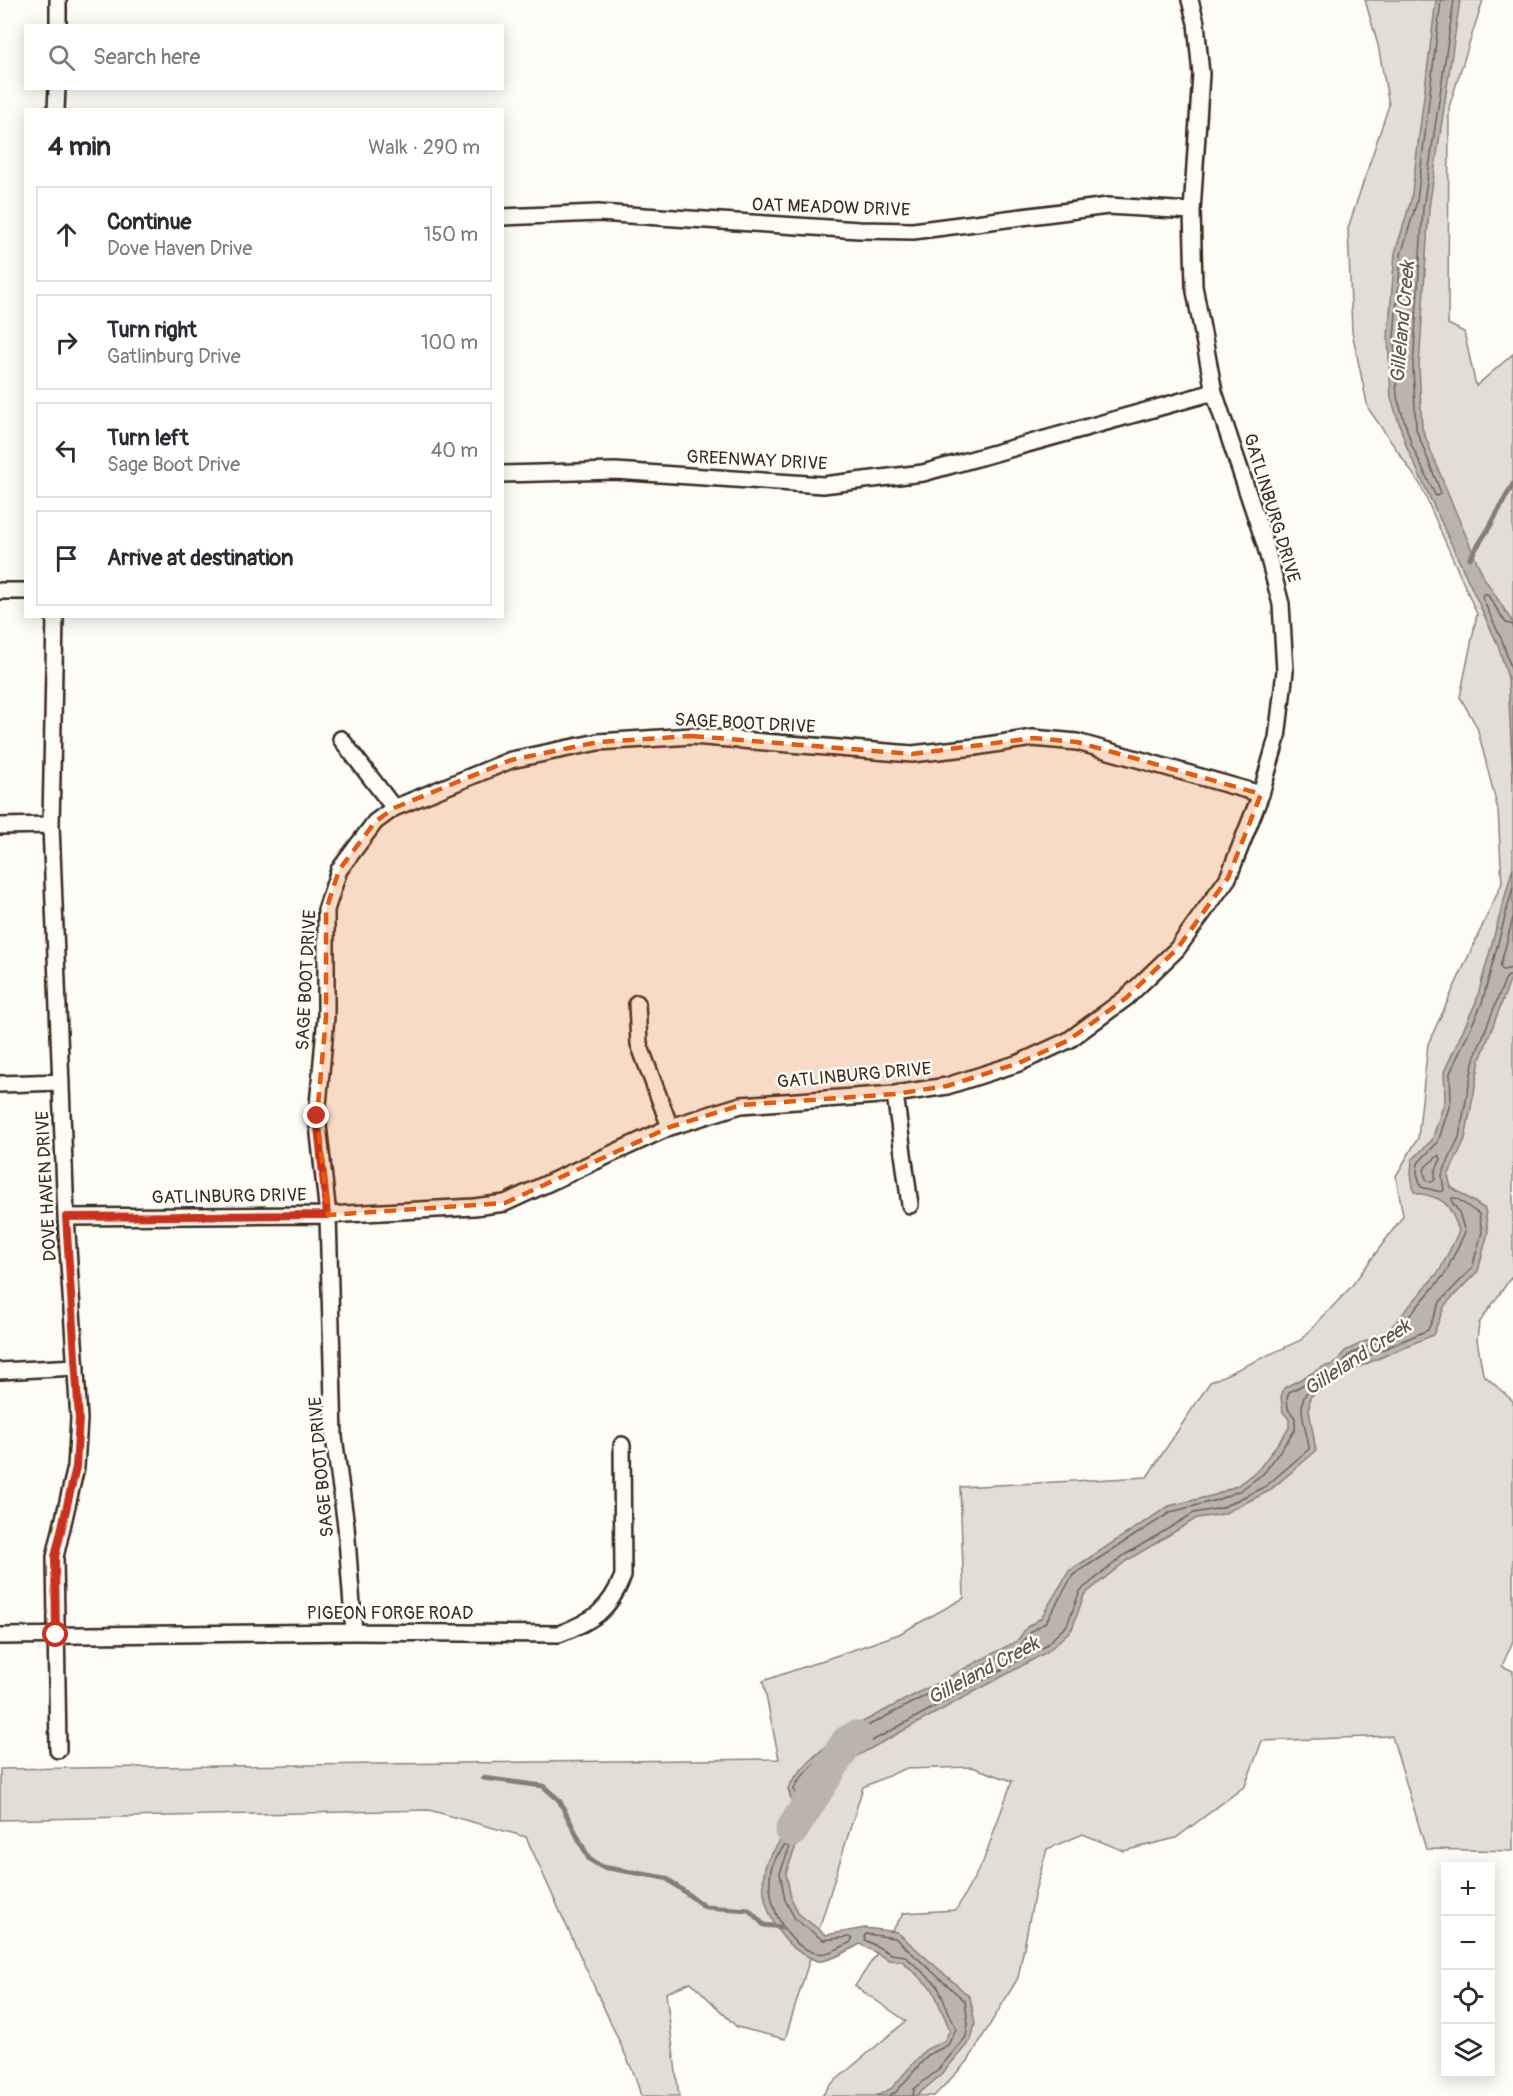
<!DOCTYPE html>
<html lang="en">
<head>
<meta charset="utf-8">
<style>
  :root { --surface:#fff; --page:#f2f2f3; --text:#2b2b33; --muted:#7c7c81; --line:#e1e1e2 }
  body { margin:0; font-family:Pangolin,sans-serif; background:var(--page); color:var(--text) }
  .controls { position:absolute; right:18px; bottom:18px; display:grid; overflow:hidden; border-radius:0px; box-shadow:0 3px 15px #0003 }
  .controls button { width:54px; height:54px; display:grid; place-items:center; padding:0; border:0; border-bottom:2px solid var(--line); background:var(--surface); color:var(--text); font:30px sans-serif }
  .stop { position:absolute; width:18px; height:18px; margin:-14px; border:4px solid #c8321e; border-radius:50%; background:#fff }
  .stop.end { background:#c8321e; border-color:#fff; box-shadow:0 2px 6px #0008 }
  .list { margin:0; padding:0; list-style:none }
  h2 { display:flex; justify-content:space-between; align-items:center; height:78px; margin:0; padding:0 24px; font-size:26px }
  h2 small { font-size:20px; font-weight:400; color:var(--muted) }
  .list li { display:grid; grid-template-columns:39px 1fr auto; gap:18px; align-items:center; box-sizing:border-box; height:96px; margin:0 12px 12px; padding:0 12px; border:2px solid var(--line); border-radius:0px }
  .list b { display:block; font-size:22px; white-space:nowrap }
  .list p { margin:0; font-size:20px; white-space:nowrap; color:var(--muted) }
  .list em { font-size:20px; font-style:normal; color:var(--muted) }
  .icon { flex:none; width:33px; height:33px; fill:none; stroke:currentColor; stroke-width:2; stroke-linecap:round; stroke-linejoin:round }
  .map { position:relative; flex:none; width:1513px; height:2096px; overflow:hidden }
  .search { position:absolute; background:var(--surface); box-shadow:0 3px 15px #0003; left:24px; top:24px; width:480px; height:66px; display:flex; align-items:center; gap:15px; box-sizing:border-box; padding:0 21px; border-radius:0px; color:var(--muted); font-size:22px }
  .panel { position:absolute; background:var(--surface); box-shadow:0 3px 15px #0003; left:24px; top:108px; width:480px; height:510px; border-radius:0px }
  .map>svg:first-child { display:block }
  .green { fill:#e1ded7; stroke:#8e847a; stroke-width:1.5 }
  .water { fill:#bbb4ad; stroke:#887d74; stroke-width:1.5 }
  .lines { fill:none; stroke-linecap:round; stroke-linejoin:round }
  .shore { stroke:#6e6157; stroke-width:1.5 }
  .stream { stroke:#887d74; stroke-width:5 }
  .river { stroke:#bbb4ad; stroke-width:33 }
  .street-casing { stroke:#3b2a1e; stroke-width:20 }
  .street { stroke:#fdfcf7; stroke-width:15 }
  .route { stroke:#c8321e; stroke-width:8 }
  .marked { fill:#e8590c; fill-opacity:0.2; stroke:#e8590c; stroke-width:4.5; stroke-dasharray:12 8; stroke-linejoin:round }
  .labels { text-anchor:middle; stroke-width:5; stroke-linejoin:round; paint-order:stroke }
  .street-label { font-size:18px; fill:#3b2a1e; stroke:#fdfcf7 }
  .water-label { font-size:20px; font-style:italic; fill:#615349; stroke:#fdfcf7 }
</style>
</head>
<body>
<div class="map">
<svg width="1513" height="2096" viewBox="0 0 1513 2096">
  <rect width="100%" height="100%" fill="#fdfcf7"/>
  <filter id="ink" filterUnits="userSpaceOnUse"><feTurbulence type="fractalNoise" baseFrequency=".0167" numOctaves="2"/><feDisplacementMap in="SourceGraphic" scale="12" xChannelSelector="R" yChannelSelector="G"/><feConvolveMatrix kernelMatrix="1 2 1 2 8 2 1 2 1" color-interpolation-filters="sRGB"/></filter>
  <g filter="url(#ink)">
    <path class="green" d="M 1365,0 L 1483,0 L 1449,107 L 1448,324 L 1464,332 L 1476,386 L 1513,354 L 1513,1275 L 1479,1323 L 1477,1340 L 1483,1374 L 1513,1401 L 1513,1641 L 1502,1666 L 1513,1671 L 1513,1851 L 1426,1849 L 1392,1736 L 1262,1741 L 1245,1786 L 1176,1838 L 1124,1851 L 1083,1834 L 1047,1849 L 1035,1891 L 1018,1978 L 968,2061 L 934,2096 L 822,2096 L 829,2086 L 906,2021 L 855,1986 L 904,1913 L 956,1910 L 983,1862 L 1012,1781 L 972,1767 L 904,1769 L 863,1787 L 785,2039 L 737,2027 L 691,1982 L 666,1993 L 679,2096 L 641,2096 L 635,2076 L 526,1837 L 429,1810 L 0,1820 L 0,1769 L 779,1759 L 763,1681 L 899,1634 L 964,1598 L 960,1487 L 1147,1477 L 1210,1382 L 1301,1340 L 1351,1287 L 1403,1216 L 1396,1176 L 1418,1138 L 1428,1044 L 1502,883 L 1498,810 L 1477,727 L 1460,697 L 1477,614 L 1420,484 L 1368,408 L 1352,332 L 1348,228 L 1389,105 L 1378,45 Z"/>
    <path class="water" d="M 1436,0 L 1460,0 L 1429,208 L 1419,367 L 1422,428 L 1448,494 L 1484,578 L 1513,623 L 1513,782 L 1508,678 L 1498,645 L 1407,448 L 1391,398 L 1388,337 L 1395,253 L 1411,200 Z
      M 1513,867 L 1513,973 L 1480,1060 L 1465,1139 L 1448,1176 L 1451,1187 L 1485,1209 L 1488,1232 L 1478,1271 L 1445,1305 L 1433,1335 L 1345,1373 L 1310,1397 L 1309,1410 L 1316,1451 L 1269,1491 L 1223,1514 L 1197,1518 L 1126,1561 L 1084,1595 L 1072,1629 L 1047,1652 L 822,1775 L 786,1873 L 791,1898 L 799,1914 L 826,1935 L 865,1928 L 897,1932 L 970,1997 L 975,2024 L 971,2040 L 941,2075 L 916,2096 L 876,2096 L 892,2088 L 925,2050 L 944,2041 L 950,2030 L 933,1990 L 902,1961 L 889,1960 L 860,1944 C 850,1950 830,1962 817,1961 C 814,1960 808,1956 805,1955 C 776,1941 758,1899 765,1868 C 766,1862 770,1857 773,1852 C 790,1824 798,1822 788,1788 C 803,1762 830,1742 855,1726 L 1017,1641 L 1027,1627 L 1041,1618 L 1069,1571 L 1169,1506 L 1215,1495 L 1238,1485 L 1259,1469 L 1289,1428 L 1289,1419 L 1283,1412 L 1281,1397 L 1284,1388 L 1323,1367 L 1334,1364 L 1345,1351 L 1389,1330 L 1440,1270 L 1459,1231 C 1449,1200 1444,1199 1414,1192 L 1411,1174 L 1412,1160 L 1432,1140 L 1445,1100 L 1444,1072 L 1476,1002 Z"/>
    <g class="lines">
      <path class="shore" d="M 1441,0 L 1417,201 L 1401,255 L 1394,337 L 1397,397 L 1412,446 L 1435,495 L 1437,496 L 1441,493 L 1416,429 L 1413,367 L 1423,208 L 1454,0
        M 1513,625 L 1506,623 L 1487,594 L 1483,594 L 1482,597 L 1503,643 L 1513,675
        M 1513,887 L 1482,1003 L 1450,1073 L 1451,1101 L 1438,1142 L 1418,1163 L 1417,1173 L 1421,1187 L 1441,1192 L 1444,1190 L 1442,1175 L 1459,1137 L 1474,1059 L 1505,980 L 1508,976 L 1513,976
        M 1513,918 L 1500,967 L 1503,970 L 1513,968
        M 1439,1155 L 1441,1159 L 1435,1172 L 1435,1180 L 1432,1182 L 1427,1181 L 1424,1173 L 1425,1167 Z
        M 1452,1198 L 1456,1198 L 1479,1214 L 1482,1232 L 1472,1268 L 1440,1302 L 1428,1330 L 1344,1366 L 1343,1362 L 1349,1355 L 1394,1334 L 1445,1274 L 1465,1232 L 1459,1212 L 1452,1202 Z
        M 1327,1372 L 1330,1374 L 1329,1377 C 1322,1382 1309,1388 1305,1395 C 1297,1409 1308,1433 1309,1449 L 1266,1486 L 1221,1508 L 1194,1513 L 1123,1556 L 1080,1591 L 1067,1625 L 1044,1647 L 819,1770 L 805,1806 L 800,1806 L 794,1789 C 805,1766 837,1745 858,1731 L 1020,1646 L 1031,1632 L 1046,1622 L 1073,1575 L 1171,1512 L 1217,1500 L 1241,1490 L 1264,1473 L 1295,1430 L 1295,1418 L 1288,1409 L 1287,1398 L 1289,1392 Z
        M 787,1845 L 789,1849 L 780,1873 L 785,1900 L 795,1919 L 823,1940 L 849,1937 L 852,1939 L 851,1942 C 842,1947 826,1956 816,1953 C 784,1945 765,1901 771,1870 C 772,1862 779,1853 784,1846 Z
        M 888,2096 L 896,2092 L 928,2055 L 948,2045 L 956,2029 L 937,1985 L 905,1956 L 891,1954 L 865,1940 L 864,1937 L 866,1934 L 895,1938 L 965,2001 L 968,2024 L 966,2037 L 937,2071 L 914,2089 L 913,2096"/>
      <path class="stream" d="M 1470,558 L 1489,528 L 1513,484
        M 483,1778 L 543,1786 L 559,1800 L 589,1859 L 602,1867 L 666,1878 L 705,1907 L 749,1910 L 764,1925 L 782,1927"/>
      <path class="river" d="M 792,1830 L 847,1742 L 856,1737"/>
      <defs>
        <path id="street" d="M 58,26 L 58,0
          M 56,110 L 57,88
          M 502,217 L 598,213 L 859,230 L 913,231 L 1108,206 L 1192,211
          M 502,474 L 615,471 L 823,485 L 923,473 L 1214,392
          M 0,591 L 26,591
          M 55,616 L 51,825 L 66,1217 L 79,1419 L 76,1467 L 55,1557 L 58,1750
          M 341,739 L 394,808
          M 0,826 L 51,825
          M 637,1003 L 639,1044 L 670,1127
          M 0,1084 L 61,1082
          M 895,1094 L 910,1205
          M 66,1217 L 328,1215 L 474,1207 L 505,1203 L 670,1127 L 741,1105 L 895,1094 L 947,1086 L 1019,1063 L 1069,1040 L 1126,998 L 1177,949 L 1228,878 L 1261,794 L 1277,738 L 1285,671 L 1281,604 L 1265,544 L 1214,392 L 1194,286 L 1192,211 L 1201,74 L 1196,23 L 1190,0
          M 0,1371 L 76,1367
          M 354,1632 L 346,1526 L 334,1437 L 328,1215 L 317,1116 L 326,1017 L 326,910 L 339,870 L 375,822 L 394,808 L 511,760 L 598,742 L 692,736 L 912,754 L 975,747 L 1033,738 L 1077,742 L 1261,794
          M 0,1636 L 354,1632 L 559,1634 C 593,1621 609,1611 623,1576 L 622,1445"/>
      </defs>
      <use href="#street" class="street-casing"/>
      <use href="#street" class="street"/>
    </g>
  </g>
  <g class="lines" filter="url(#ink)">
    <path class="route" d="M 56,1635 L 55,1557 L 76,1467 L 79,1419 L 66,1217 L 327,1215 L 317,1116"/>
  </g>
  <path class="marked" d="M 692,736 L 912,754 L 1033,738 L 1077,742 L 1261,794 L 1228,878 L 1177,949 L 1126,998 L 1069,1040 L 1019,1063 L 947,1086 L 895,1094 L 741,1105 L 670,1127 L 505,1203 L 328,1215 L 317,1116 L 326,1017 L 326,910 L 339,870 L 375,822 L 394,808 L 511,760 L 598,742 Z"/>
  <g class="labels">
    <g class="street-label">
      <text transform="translate(831 207) rotate(2)" y="6">OAT MEADOW DRIVE</text>
      <text transform="translate(757 460) rotate(3)" y="6">GREENWAY DRIVE</text>
      <text transform="translate(1272 508) rotate(73)" y="6">GATLINBURG DRIVE</text>
      <text transform="translate(745 723) rotate(3)" y="6">SAGE BOOT DRIVE</text>
      <text transform="translate(306 980) rotate(-87)" y="6">SAGE BOOT DRIVE</text>
      <text transform="translate(854 1075) rotate(-5)" y="6">GATLINBURG DRIVE</text>
      <text transform="translate(46 1186) rotate(-93)" y="6">DOVE HAVEN DRIVE</text>
      <text transform="translate(229 1196) rotate(-1)" y="6">GATLINBURG DRIVE</text>
      <text transform="translate(321 1467) rotate(-95)" y="6">SAGE BOOT DRIVE</text>
      <text x="390" y="1619">PIGEON FORGE ROAD</text>
    </g>
    <g class="water-label">
      <text transform="translate(1402 322) rotate(-85)" y="7">Gilleland Creek</text>
      <text transform="translate(1357 1357) rotate(-33)" y="7">Gilleland Creek</text>
      <text transform="translate(983 1670) rotate(-28)" y="7">Gilleland Creek</text>
    </g>
  </g>
</svg>
<div class="controls">
<button>+</button>
<button>−</button>
<button><svg class="icon" aria-label="locate" viewBox="0 0 24 24"><circle cx="12" cy="12" r="6"/><path d="M12 2v4M12 18v4M2 12h4M18 12h4"/></svg></button>
<button><svg class="icon" aria-label="layers" viewBox="0 0 24 24"><path d="M12 4l9 5-9 5-9-5zM3 14l9 5 9-5"/></svg></button>
</div>
<div class="stop" style="left:56px;top:1635px"></div>
<div class="stop end" style="left:317px;top:1116px"></div>
<div class="search"><svg class="icon" aria-label="search" viewBox="0 0 24 24"><circle cx="10" cy="10" r="6"/><path d="M15 15l6 6"/></svg>Search here</div>
<section class="panel">
<h2>4 min<small>Walk · 290 m</small></h2>
<ul class="list">
<li><svg class="icon" aria-label="ahead" viewBox="0 0 24 24"><path d="M12 20V5M6 11l6-6 6 6"/></svg><div><b>Continue</b><p>Dove Haven Drive</p></div><em>150 m</em></li>
<li><svg class="icon" aria-label="right" viewBox="0 0 24 24"><path d="M7 20v-9h11M14 6l5 5-5 5"/></svg><div><b>Turn right</b><p>Gatlinburg Drive</p></div><em>100 m</em></li>
<li><svg class="icon" aria-label="left" viewBox="0 0 24 24"><path d="M17 20v-9H6M10 6l-5 5 5 5"/></svg><div><b>Turn left</b><p>Sage Boot Drive</p></div><em>40 m</em></li>
<li><svg class="icon" aria-label="arrive" viewBox="0 0 24 24"><path d="M6 21V4h12l-3 4 3 4H6"/></svg><div><b>Arrive at destination</b></div></li>
</ul>
</section>
</div>
</body>
</html>
